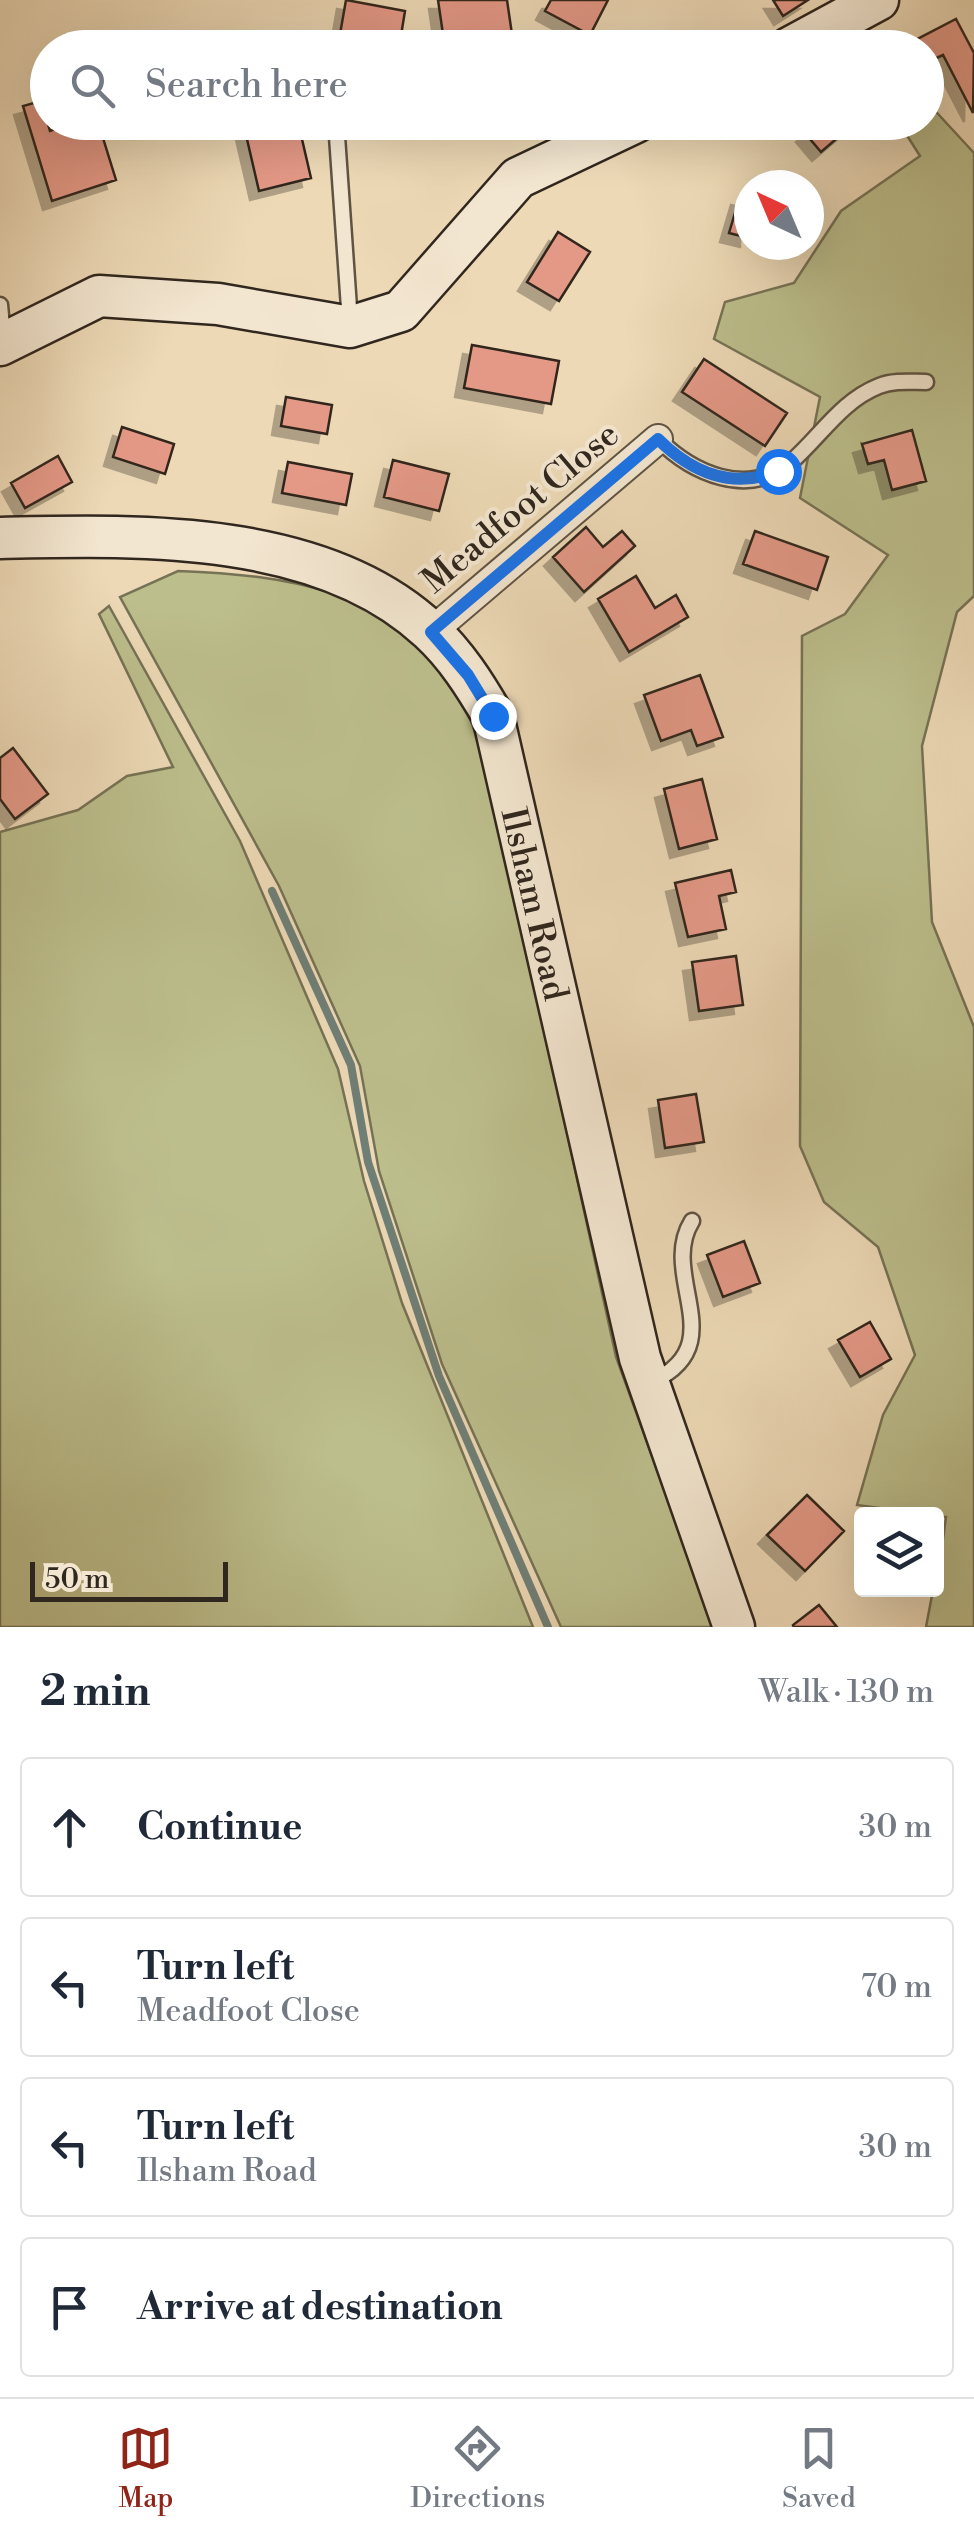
<!DOCTYPE html>
<html lang="en">
<head>
<meta charset="utf-8">
<style>
  :root { --surface:#fff; --page:#f6f6f7; --text:#1f2937; --muted:#747a83; --line:#e0e1e3; --accent:#8f2418 }
  body { margin:0; font-family:"Libre Bodoni",serif; background:var(--page); color:var(--text) }
  .controls { position:absolute; right:30px; bottom:30px; display:grid; overflow:hidden; border-radius:10px; box-shadow:0 10px 40px #0002 }
  .controls button { width:90px; height:90px; display:grid; place-items:center; padding:0; border:0; border-bottom:2px solid var(--line); background:var(--surface); color:var(--text); font:50px sans-serif }
  .compass { position:absolute; left:734px; top:170px; width:90px; height:90px; border-radius:50%; background:var(--surface); box-shadow:0 10px 40px #0002; rotate:316deg }
  .scale { position:absolute; left:30px; bottom:25px; width:198px; box-sizing:border-box; padding-left:10px; border:5px solid #30271e; border-top:0; font-size:28px; line-height:35px; white-space:nowrap; color:#30271e; -webkit-text-stroke:8px #f3e6d0; paint-order:stroke }
  .stop { position:absolute; width:30px; height:30px; margin:-22px; border:8px solid #1a73e8; border-radius:50%; background:#fff }
  .stop.end { background:#1a73e8; border-color:#fff; box-shadow:0 2px 10px #0008 }
  .list { margin:0; padding:0; list-style:none }
  h2 { display:flex; justify-content:space-between; align-items:center; height:130px; margin:0; padding:0 40px; font-size:42px }
  h2 small { font-size:32px; font-weight:400; color:var(--muted) }
  .list li { display:grid; grid-template-columns:65px 1fr auto; gap:30px; align-items:center; box-sizing:border-box; height:140px; margin:0 20px 20px; padding:0 20px; border:2px solid var(--line); border-radius:10px }
  .list b { display:block; font-size:38px; white-space:nowrap }
  .list p { margin:0; font-size:32px; white-space:nowrap; color:var(--muted) }
  .list em { font-size:32px; font-style:normal; color:var(--muted) }
  .icon { flex:none; width:55px; height:55px; fill:none; stroke:currentColor; stroke-width:2; stroke-linecap:round; stroke-linejoin:round }
  .map { position:relative; flex:none; width:974px; height:1627px; overflow:hidden }
  .search { position:absolute; background:var(--surface); box-shadow:0 10px 40px #0002; left:30px; right:30px; top:30px; height:110px; display:flex; align-items:center; gap:25px; box-sizing:border-box; padding:0 35px; border-radius:55px; color:var(--muted); font-size:38px }
  .sheet { height:770px; background:var(--surface) }
  nav { display:flex; justify-content:space-around; align-items:center; box-sizing:border-box; height:140px; border-top:2px solid var(--line); background:var(--surface); font-size:28px; color:var(--muted) }
  nav a { display:grid; justify-items:center; gap:5px }
  nav .on { color:var(--accent) }
  .map>svg:first-child { display:block }
  .green { fill:#bcbe8c; stroke:#767255; stroke-width:2.5; fill-rule:evenodd }
  .lines { fill:none; stroke-linecap:round; stroke-linejoin:round }
  .stream { stroke:#6f7f76; stroke-width:8 }
  .building { fill:#e49987; stroke:#30271e; stroke-width:2.5; filter:url(#shadow) }
  .lane-casing { stroke:#5f5444; stroke-width:19 }
  .street-casing { stroke:#5f5444; stroke-width:32 }
  .secondary-casing { stroke:#30271e; stroke-width:45 }
  .lane { stroke:#f3e6d0; stroke-width:14 }
  .street { stroke:#f3e6d0; stroke-width:28 }
  .secondary { stroke:#f3e6d0; stroke-width:40 }
  .route { stroke:#1a73e8; stroke-width:12 }
  .labels { text-anchor:middle; stroke-width:8; stroke-linejoin:round; paint-order:stroke }
  .street-label { font-size:35px; fill:#30271e; stroke:#f3e6d0 }
</style>
</head>
<body>
<div class="map">
<svg width="974" height="1627" viewBox="0 0 974 1627">
  <defs>
    <filter id="shadow"><feDropShadow dx="-9" dy="9" stdDeviation="0" flood-color="#0004"/></filter>
  </defs>
  <rect width="100%" height="100%" fill="#edd9b6"/>
  <filter id="stains"><feTurbulence type="fractalNoise" baseFrequency=".002" numOctaves="4"/><feColorMatrix values="0 0 0 0 .2 0 0 0 0 .09 0 0 0 0 .02 0 0 0 .5 -.17"/></filter>
  <radialGradient id="worn" r=".72"><stop offset=".6" stop-color="#630" stop-opacity="0"/><stop offset="1" stop-color="#630" stop-opacity=".3"/></radialGradient>
  <path class="green" d="M 927,102 L 974,153 L 974,596 L 957,612 L 922,746 L 932,922 L 974,1027 L 974,1627 L 926,1627 L 933,1590 L 936,1590 L 946,1517 L 857,1505 L 883,1415 L 915,1355 L 878,1247 L 824,1202 L 800,1146 L 802,636 L 845,614 L 888,555 L 800,498 L 820,397 L 714,339 L 725,302 L 794,283 L 841,211 L 920,156 L 899,123 L 926,122 ZM 862,444 L 925,481 L 893,490 L 884,460 L 868,464 Z
    M 178,571 C 285,575 398,589 458,692 C 470,713 477,740 486,763 L 616,1357 L 714,1627 L 561,1627 L 442,1364 L 379,1171 L 360,1066 L 279,886 L 120,597 Z
    M 109,606 L 240,841 L 338,1069 L 364,1181 L 402,1303 L 533,1627 L 0,1627 L 0,832 L 78,810 L 127,776 L 173,767 L 99,614 Z"/>
  <g class="lines">
    <path class="stream" d="M 272,891 L 351,1065 L 368,1162 L 439,1376 L 548,1627"/>
  </g>
  <path class="building" d="M 346,0 L 405,11 L 399,48 L 350,48 L 352,35 L 340,34 Z
    M 438,0 L 507,0 L 514,48 L 445,48 Z
    M 551,0 L 608,0 L 590,35 L 545,11 Z
    M 773,0 L 808,0 L 783,16 Z
    M 956,19 L 974,53 L 973,113 L 943,55 L 926,63 L 926,48 L 904,46 Z
    M 41,101 L 50,131 L 76,122 L 98,122 L 116,180 L 52,201 L 23,106 Z
    M 243,122 L 261,122 L 263,129 L 298,122 L 311,178 L 259,191 Z
    M 817,122 L 856,122 L 821,152 L 805,133 Z
    M 740,196 L 749,198 L 749,238 L 729,233 Z
    M 558,232 L 590,252 L 559,301 L 527,282 Z
    M 472,345 L 559,361 L 551,404 L 464,388 Z
    M 704,359 L 787,413 L 765,446 L 682,392 Z
    M 286,397 L 332,405 L 327,434 L 281,426 Z
    M 122,427 L 174,444 L 165,474 L 113,457 Z
    M 912,430 L 926,481 L 892,490 L 884,460 L 868,464 L 862,444 Z
    M 58,456 L 72,482 L 25,508 L 11,483 Z
    M 393,460 L 449,474 L 439,511 L 384,497 Z
    M 288,462 L 352,474 L 346,505 L 282,493 Z
    M 586,527 L 603,547 L 622,531 L 635,546 L 584,592 L 553,557 Z
    M 755,531 L 828,557 L 817,590 L 743,564 Z
    M 636,576 L 655,608 L 676,595 L 688,617 L 629,652 L 598,599 Z
    M 700,675 L 723,737 L 697,746 L 691,730 L 661,741 L 644,695 Z
    M 13,748 L 48,794 L 15,819 L 0,799 L 0,758 Z
    M 702,779 L 717,839 L 679,849 L 664,789 Z
    M 731,870 L 736,892 L 719,896 L 726,929 L 688,937 L 675,883 Z
    M 736,956 L 743,1005 L 699,1011 L 692,962 Z
    M 696,1094 L 704,1142 L 665,1148 L 658,1100 Z
    M 744,1241 L 760,1283 L 723,1297 L 707,1255 Z
    M 870,1322 L 891,1359 L 860,1377 L 838,1340 Z
    M 807,1495 L 844,1531 L 805,1571 L 767,1535 Z
    M 819,1605 L 837,1627 L 794,1627 L 793,1625 Z"/>
  <g class="lines">
    <defs>
      <path id="lane" d="M 336,122 L 350,322
        M 0,305 L 3,337
        M 658,439 C 692,473 748,499 791,462 C 820,437 841,401 879,386 C 894,380 910,382 926,382
        M 653,1381 C 733,1344 658,1275 692,1221"/>
      <path id="street" d="M 431,632 L 658,439"/>
      <path id="secondary" d="M 789,48 L 878,0
        M 0,345 L 99,296 L 218,304 L 350,327 L 401,311 L 518,178 L 636,122
        M 0,538 C 137,535 322,529 430,631 C 456,655 475,685 493,716 L 640,1358 L 734,1627"/>
    </defs>
    <use href="#lane" class="lane-casing"/>
    <use href="#street" class="street-casing"/>
    <use href="#secondary" class="secondary-casing"/>
    <use href="#lane" class="lane"/>
    <use href="#street" class="street"/>
    <use href="#secondary" class="secondary"/>
  </g>
  <g class="lines">
    <path class="route" d="M 493,716 L 468,675 L 431,632 L 658,439 C 691,472 732,490 778,471"/>
  </g>
  <g class="labels">
    <g class="street-label">
      <text transform="translate(520 507) rotate(-40)" y="12">Meadfoot Close</text>
      <text transform="translate(535 904) rotate(77)" y="12">Ilsham Road</text>
    </g>
  </g>
  <rect width="100%" height="100%" filter="url(#stains)"/>
  <rect width="100%" height="100%" fill="url(#worn)"/>
</svg>
<div class="controls">
<button><svg class="icon" aria-label="layers" viewBox="0 0 24 24"><path d="M12 4l9 5-9 5-9-5zM3 14l9 5 9-5"/></svg></button>
</div>
<svg class="compass" viewBox="-18 -18 36 36"><path d="M0-13l5 13h-10z" fill="#e53935"/><path d="M0 13l5-13h-10z" fill="#747a83"/></svg>
<div class="scale">50 m</div>
<div class="stop" style="left:778px;top:471px"></div>
<div class="stop end" style="left:493px;top:716px"></div>
<div class="search"><svg class="icon" aria-label="search" viewBox="0 0 24 24"><circle cx="10" cy="10" r="6"/><path d="M15 15l6 6"/></svg>Search here</div>
</div>
<section class="sheet">
<h2>2 min<small>Walk · 130 m</small></h2>
<ul class="list">
<li><svg class="icon" aria-label="ahead" viewBox="0 0 24 24"><path d="M12 20V5M6 11l6-6 6 6"/></svg><div><b>Continue</b></div><em>30 m</em></li>
<li><svg class="icon" aria-label="left" viewBox="0 0 24 24"><path d="M17 20v-9H6M10 6l-5 5 5 5"/></svg><div><b>Turn left</b><p>Meadfoot Close</p></div><em>70 m</em></li>
<li><svg class="icon" aria-label="left" viewBox="0 0 24 24"><path d="M17 20v-9H6M10 6l-5 5 5 5"/></svg><div><b>Turn left</b><p>Ilsham Road</p></div><em>30 m</em></li>
<li><svg class="icon" aria-label="arrive" viewBox="0 0 24 24"><path d="M6 21V4h12l-3 4 3 4H6"/></svg><div><b>Arrive at destination</b></div></li>
</ul>
</section>
<nav>
<a class="on"><svg class="icon" aria-label="map" viewBox="0 0 24 24"><path d="M3 6l6-2 6 2 6-2v14l-6 2-6-2-6 2zM9 4v14M15 6v14"/></svg>Map</a>
<a><svg class="icon" aria-label="directions" viewBox="0 0 24 24"><path d="M12 3l9 9-9 9-9-9zM9 14v-3h6M13 9l2 2-2 2"/></svg>Directions</a>
<a><svg class="icon" aria-label="saved" viewBox="0 0 24 24"><path d="M7 4h10v16l-5-4-5 4z"/></svg>Saved</a>
</nav>
</body>
</html>
